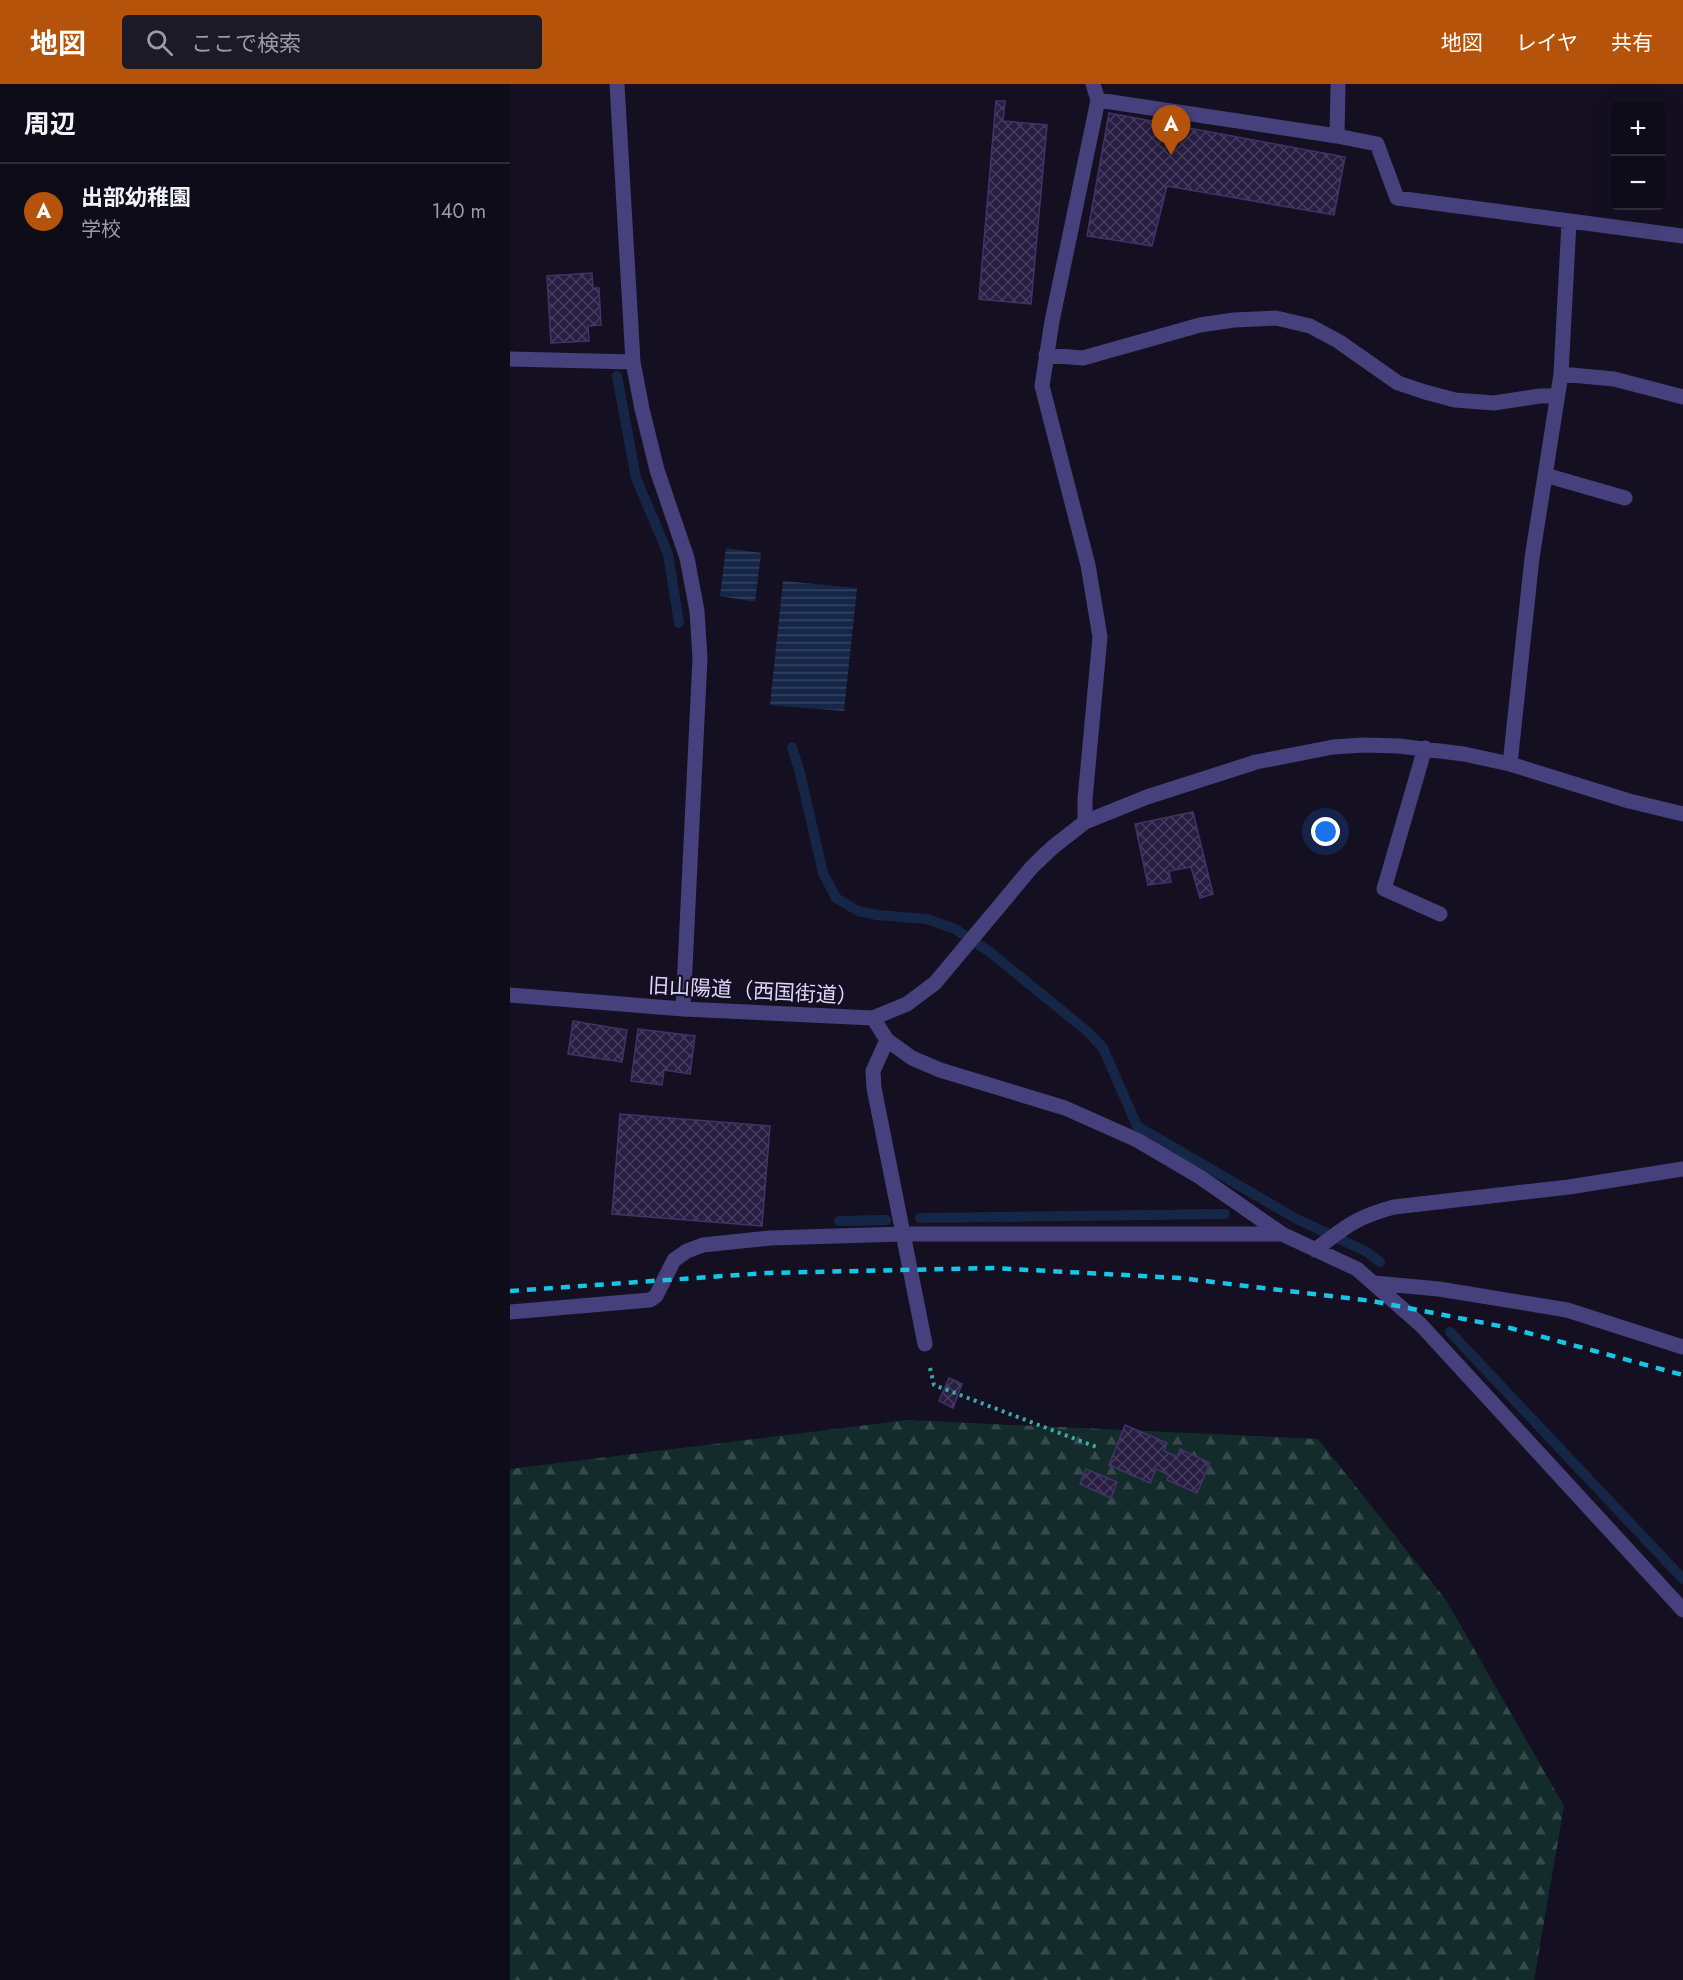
<!DOCTYPE html>
<html lang="ja">
<head>
<meta charset="utf-8">
<style>
  :root { --surface:#0f0c1a; --page:#1d1a27; --text:#f1f3f6; --muted:#9b9ba2; --line:#2f2c39; --accent:#b45309 }
  body { margin:0; font-family:Jost,"Noto Sans JP",sans-serif; background:var(--page); color:var(--text) }
  .controls { position:absolute; right:18px; top:18px; display:grid; overflow:hidden; border-radius:6px; box-shadow:0 6px 24px #0002 }
  .controls button { width:54px; height:54px; display:grid; place-items:center; padding:0; border:0; border-bottom:2px solid var(--line); background:var(--surface); color:var(--text); font:30px sans-serif }
  .you { position:absolute; left:816px; top:748px; width:21px; height:21px; margin:-15px; border:4px solid #fff; border-radius:50%; background:#1a73e8; box-shadow:0 0 0 9px #1a73e833 }
  .badge { display:grid; place-items:center; width:39px; height:39px; border-radius:50%; background:var(--accent); color:#fff; font-size:20px; font-weight:700 }
  .pin { position:absolute; translate:-50% -50px; filter:drop-shadow(0 2px 3px #0008) }
  .pin::after { content:''; position:absolute; top:32px; width:21px; height:18px; background:inherit; clip-path:polygon(0 0,100% 0,50% 100%) }
  .list { margin:0; padding:0; list-style:none }
  h2 { display:flex; justify-content:space-between; align-items:center; height:78px; margin:0; padding:0 24px; font-size:26px }
  h2 small { font-size:20px; font-weight:400; color:var(--muted) }
  .list li { display:grid; grid-template-columns:39px 1fr auto; gap:18px; align-items:center; box-sizing:border-box; height:96px; padding:0 24px; border-top:2px solid var(--line) }
  .list b { display:block; font-size:22px; white-space:nowrap }
  .list p { margin:0; font-size:20px; white-space:nowrap; color:var(--muted) }
  .list em { font-size:20px; font-style:normal; color:var(--muted) }
  .icon { flex:none; width:33px; height:33px; fill:none; stroke:currentColor; stroke-width:2; stroke-linecap:round; stroke-linejoin:round }
  .map { position:relative; flex:none; width:1173px; height:1896px; overflow:hidden }
  header { display:flex; align-items:center; gap:36px; box-sizing:border-box; height:84px; padding:0 30px; background:var(--accent); color:#fff }
  header strong { font-size:28px }
  nav { display:flex; gap:33px; margin-inline-start:auto; font-size:21px }
  .search { width:420px; height:54px; background:var(--page); display:flex; align-items:center; gap:15px; box-sizing:border-box; padding:0 21px; border-radius:6px; color:var(--muted); font-size:22px }
  main { display:flex }
  aside { flex:1; background:var(--surface) }
  .map>svg:first-child { display:block }
  .forest { fill:url(#forest-firs) }
  .water { fill:url(#water-rules) }
  .lines { fill:none; stroke-linecap:round; stroke-linejoin:round }
  .stream { stroke:#152647; stroke-width:10 }
  .building { fill:url(#building-cross-hatch); stroke:#41336a; stroke-width:1.5 }
  .path { stroke:#3ba9a8; stroke-width:4; stroke-dasharray:3 4.5; stroke-linecap:butt }
  .minor { stroke:#46407c; stroke-width:15 }
  .rail { stroke:#18c5e4; stroke-width:4.5; stroke-dasharray:9 8; stroke-linecap:butt }
  .labels { text-anchor:middle; stroke-width:4.5; stroke-linejoin:round; paint-order:stroke }
  .street-label { font-size:21px; fill:#dcd5fb; stroke:#141022 }
</style>
</head>
<body>
<header>
<strong>地図</strong>
<div class="search"><svg class="icon" aria-label="search" viewBox="0 0 24 24"><circle cx="10" cy="10" r="6"/><path d="M15 15l6 6"/></svg>ここで検索</div>
<nav><a>地図</a><a>レイヤ</a><a>共有</a></nav>
</header>
<main>
<aside>
<h2>周辺<small></small></h2>
<ul class="list">
<li><span class="badge">A</span><div><b>出部幼稚園</b><p>学校</p></div><em>140 m</em></li>
</ul>
</aside>
<div class="map">
<svg width="1173" height="1896" viewBox="0 0 1173 1896">
  <defs>
    <pattern id="forest-firs" width="22" height="20" patternUnits="userSpaceOnUse" patternTransform="scale(1.5)"><rect width="22" height="20" fill="#142b2b"/><path d="M5 1l3.5 6h-7zM16 11l3.5 6h-7z" fill="#36494b"/></pattern>
    <pattern id="water-rules" width="6" height="5" patternUnits="userSpaceOnUse" patternTransform="scale(1.5)"><rect width="6" height="5" fill="#152647"/><path d="M0 2.5h6" fill="none" stroke="#364562"/></pattern>
    <pattern id="building-cross-hatch" width="8" height="8" patternUnits="userSpaceOnUse" patternTransform="scale(1.5)"><rect width="8" height="8" fill="#271e41"/><path d="M0 0l8 8M0 8l8-8" fill="none" stroke="#463e5d"/></pattern>
  </defs>
  <rect width="100%" height="100%" fill="#141022"/>
  <path class="forest" d="M 397,1336 L 808,1355 L 936,1516 L 1054,1722 L 1024,1896 L 0,1896 L 0,1385 Z"/>
  <path class="water" d="M 216,464 L 251,469 L 245,518 L 210,512 Z
    M 273,497 L 347,504 L 334,627 L 260,621 Z"/>
  <g class="lines">
    <path class="stream" d="M 107,292 L 126,394 L 158,470 L 169,539
      M 282,663 L 290,689 L 313,789 L 326,814 L 348,827 L 367,831 L 417,835 L 445,845 L 480,868 L 578,948 L 593,964 L 627,1042 L 785,1134 L 857,1168 L 870,1178
      M 410,1134 L 715,1130
      M 329,1137 L 376,1136
      M 940,1248 L 1173,1495"/>
  </g>
  <path class="building" d="M 486,17 L 495,17 L 493,37 L 537,41 L 521,220 L 469,215 Z
    M 599,29 L 835,73 L 824,131 L 657,102 L 642,162 L 577,152 Z
    M 82,189 L 83,204 L 89,204 L 91,241 L 78,242 L 79,257 L 41,259 L 37,192 Z
    M 683,728 L 703,810 L 690,814 L 681,783 L 659,787 L 661,798 L 638,801 L 625,740 Z
    M 63,937 L 117,946 L 112,978 L 58,970 Z
    M 128,945 L 185,952 L 180,990 L 154,986 L 152,1001 L 121,997 Z
    M 110,1030 L 260,1042 L 252,1142 L 102,1130 Z
    M 439,1294 L 452,1300 L 443,1324 L 429,1317 Z
    M 615,1341 L 657,1359 L 654,1367 L 667,1373 L 670,1365 L 700,1379 L 687,1409 L 657,1396 L 659,1391 L 646,1385 L 640,1399 L 599,1381 Z
    M 576,1385 L 607,1398 L 601,1414 L 570,1400 Z"/>
  <g class="lines">
    <path class="path" d="M 420,1284 L 424,1301 L 589,1364"/>
    <path class="minor" d="M 107,0 L 123,278 L 132,325 L 147,386 L 177,474 L 187,527 L 190,574 L 173,925
      M 828,0 L 827,52 L 867,60 L 887,114 L 1173,152
      M 588,16 L 827,52
      M 1059,138 L 1051,290 L 1104,295 L 1173,313
      M 536,271 L 573,274 L 690,241 L 724,236 L 766,234 L 800,242 L 828,257 L 888,299 L 915,308 L 945,316 L 984,319 L 1030,312 L 1047,312
      M 0,275 L 123,278
      M 1035,391 L 1115,414
      M 915,664 L 874,805 L 930,830
      M 1000,680 L 1022,474 L 1051,290
      M 575,738 L 575,715 L 590,553 L 578,481 L 532,302 L 542,237 L 588,16 L 583,0
      M 0,911 L 173,925 L 363,934 L 397,920 L 425,899 L 522,783 L 543,763 L 575,738 L 637,713 L 746,678 L 823,663 L 854,661 L 889,662 L 954,670 L 1000,680 L 1119,717 L 1173,730
      M 363,934 L 377,956 L 402,974 L 430,986 L 555,1024 L 627,1056 L 690,1093 L 772,1150 L 847,1185 L 911,1241 L 1173,1526
      M 377,956 L 363,987 L 364,1004 L 415,1260
      M 805,1166 C 835,1143 846,1133 884,1123 L 1059,1103 L 1173,1085
      M 864,1199 L 929,1205 L 1057,1226 L 1173,1263
      M 0,1228 L 140,1216 L 146,1212 L 164,1176 L 177,1167 L 193,1161 L 260,1154 L 393,1150 L 772,1150"/>
    <path class="rail" d="M 0,1207 L 257,1189 L 483,1184 L 670,1194 L 862,1217 L 1000,1244 L 1173,1291"/>
  </g>
  <g class="labels">
    <g class="street-label">
      <text transform="translate(243 907) rotate(3)" y="7">旧山陽道（西国街道）</text>
    </g>
  </g>
</svg>
<div class="controls">
<button>+</button>
<button>−</button>
</div>
<div class="you"></div>
<div class="pin badge" style="left:661px;top:71px">A</div>
</div>
</main>
</body>
</html>
